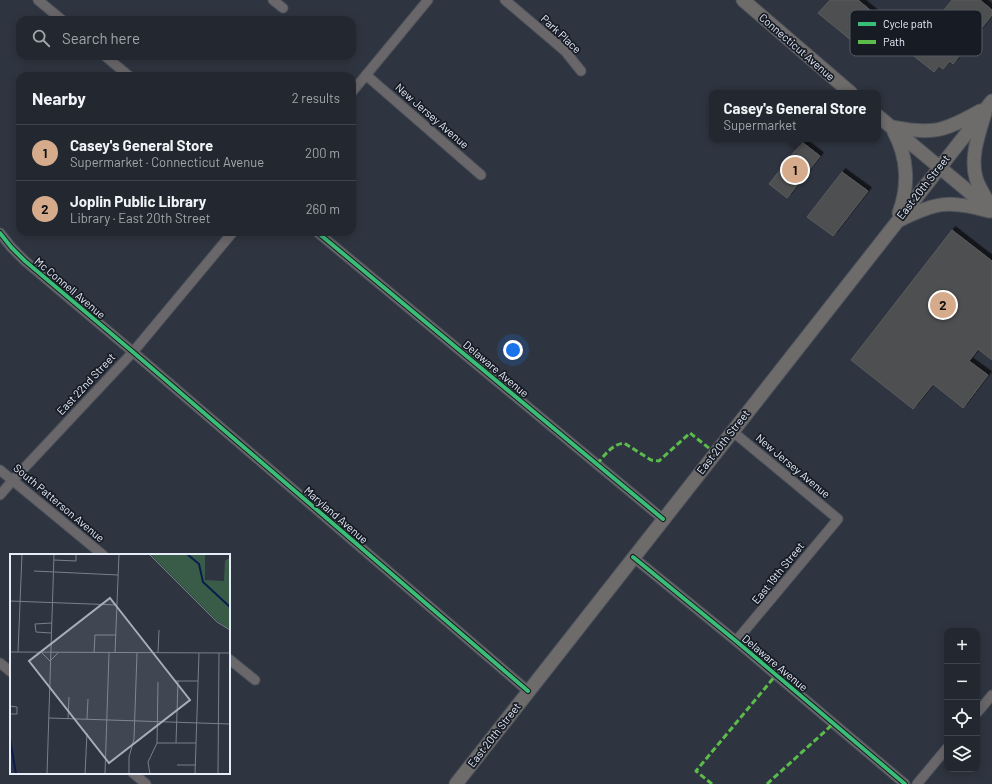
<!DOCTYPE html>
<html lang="en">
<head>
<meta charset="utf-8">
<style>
  :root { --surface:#232830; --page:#2f343c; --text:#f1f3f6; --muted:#a3a6ab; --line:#40444c; --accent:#d6ab8b }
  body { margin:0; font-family:Barlow,sans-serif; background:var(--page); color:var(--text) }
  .controls { position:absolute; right:12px; bottom:12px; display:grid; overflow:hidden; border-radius:8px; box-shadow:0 2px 10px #0003 }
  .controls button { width:36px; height:36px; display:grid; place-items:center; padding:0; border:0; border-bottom:1px solid var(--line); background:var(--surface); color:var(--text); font:20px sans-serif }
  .you { position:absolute; left:513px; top:350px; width:14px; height:14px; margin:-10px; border:3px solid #fff; border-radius:50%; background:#1a73e8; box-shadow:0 0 0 6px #1a73e833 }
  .badge { display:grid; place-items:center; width:26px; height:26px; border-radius:50%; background:var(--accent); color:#111; font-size:13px; font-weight:700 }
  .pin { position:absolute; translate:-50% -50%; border:2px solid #fff; box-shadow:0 1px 4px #0006 }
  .popup { position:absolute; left:709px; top:90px; width:172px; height:52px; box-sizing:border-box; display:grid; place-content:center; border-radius:8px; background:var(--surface); filter:drop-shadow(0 1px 3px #0005); font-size:13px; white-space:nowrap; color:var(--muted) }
  .popup b { font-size:15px; color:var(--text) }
  .popup::after { content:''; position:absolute; left:50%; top:100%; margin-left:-8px; border:8px solid transparent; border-top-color:var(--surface) }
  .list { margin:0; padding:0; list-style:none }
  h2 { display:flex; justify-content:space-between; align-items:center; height:52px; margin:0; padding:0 16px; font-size:17px }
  h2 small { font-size:13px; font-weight:400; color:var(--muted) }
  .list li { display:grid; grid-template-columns:26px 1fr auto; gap:12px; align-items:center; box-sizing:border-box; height:56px; padding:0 16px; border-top:1px solid var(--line) }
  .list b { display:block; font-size:15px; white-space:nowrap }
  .list p { margin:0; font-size:13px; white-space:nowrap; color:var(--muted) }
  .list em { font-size:13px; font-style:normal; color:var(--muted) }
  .icon { flex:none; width:22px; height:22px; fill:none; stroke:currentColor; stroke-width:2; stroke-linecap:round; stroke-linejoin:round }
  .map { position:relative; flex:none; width:992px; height:784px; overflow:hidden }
  .search { position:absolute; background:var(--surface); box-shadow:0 2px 10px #0003; left:16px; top:16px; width:340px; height:44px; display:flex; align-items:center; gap:10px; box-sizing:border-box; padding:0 14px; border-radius:12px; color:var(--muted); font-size:15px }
  .panel { position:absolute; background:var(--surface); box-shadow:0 2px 10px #0003; left:16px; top:72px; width:340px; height:164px; border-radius:12px }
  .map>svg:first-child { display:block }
  .building { fill:#4e4f51; stroke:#5b5c5c; filter:url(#shadow) }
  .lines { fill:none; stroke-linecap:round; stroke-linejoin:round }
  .minor-casing { stroke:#4e535c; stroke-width:11 }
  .secondary-casing { stroke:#4e535c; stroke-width:15 }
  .minor { stroke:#6a676a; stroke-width:9 }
  .secondary { stroke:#6e6b6b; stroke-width:13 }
  .quiet { stroke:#5cbc4b; stroke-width:3; stroke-dasharray:6 3; stroke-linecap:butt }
  .cycleway-casing { stroke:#161b24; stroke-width:6 }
  .cycleway { stroke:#3abd76; stroke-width:4 }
  .labels { text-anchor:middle; stroke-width:3.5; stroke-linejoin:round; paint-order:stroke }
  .street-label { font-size:11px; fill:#e7eefb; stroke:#161b24 }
  .inset-river { fill:none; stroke:#091c4d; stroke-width:2 }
  .inset-road { fill:none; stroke:#797f8b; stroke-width:1 }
  .view { fill:#a7adba; fill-opacity:0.15; stroke:#a7adba; stroke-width:2 }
  .inset-edge { fill:none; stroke:#e7eefb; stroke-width:2 }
  .key { fill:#161b24; stroke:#555a64; stroke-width:1 }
  .key-label { font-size:11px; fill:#e7eefb }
</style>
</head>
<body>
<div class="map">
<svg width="992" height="784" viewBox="0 0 992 784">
  <defs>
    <filter id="shadow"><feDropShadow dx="3.5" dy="-3.5" stdDeviation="0" flood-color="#0009"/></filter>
  </defs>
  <rect width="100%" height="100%" fill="#2f3540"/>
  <path class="building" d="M 830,0 L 858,0 L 875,14 L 852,41 L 818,13 Z
    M 952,0 L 980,0 L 992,10 L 992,15 L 968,45 L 963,42 L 958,49 L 960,50 L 958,53 L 960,55 L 953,64 L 950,61 L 943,69 L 939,66 L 934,72 L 910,53 Z
    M 802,142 L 820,156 L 787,198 L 769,184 Z
    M 842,172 L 868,191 L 833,236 L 807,217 Z
    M 952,230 L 992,261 L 992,360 L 978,349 L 969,361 L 988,375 L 963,408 L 933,384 L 913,409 L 851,360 Z"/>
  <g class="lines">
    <defs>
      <path id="minor" d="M 38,0 L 62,20
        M 273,0 L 283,8
        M 505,0 L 565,51 L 581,71
        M 105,56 L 129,76
        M 366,75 L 481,175
        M 352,92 L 428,0
        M 317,232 L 663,519
        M 0,233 L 11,247 L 25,261 L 133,352 L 528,691
        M 732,431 L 838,519 L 736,641
        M 0,470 L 103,555
        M 0,495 L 13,480 L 133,352 L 233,232
        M 633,557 L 736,641 L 905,784
        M 229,659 L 255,680
        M 0,663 L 11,672
        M 977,713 L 992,695
        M 133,773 L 146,784
        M 917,784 L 947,748"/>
      <path id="secondary" d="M 743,0 L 851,93
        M 985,113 C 979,133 970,157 976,178 C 979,188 986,197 990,207
        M 878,116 L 992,211
        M 893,127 C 933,135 945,131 980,111
        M 894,132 C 908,157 909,187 899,213
        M 900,220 C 936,202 949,200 989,211
        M 456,784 L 992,101"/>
    </defs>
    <use href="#minor" class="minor-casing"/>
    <use href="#secondary" class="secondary-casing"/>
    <use href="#minor" class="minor"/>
    <use href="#secondary" class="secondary"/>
    <path class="quiet" d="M 597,464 C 605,455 611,445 624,443 L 651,460 L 659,461 L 690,433 L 715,453
      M 712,784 L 696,771 L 776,675
      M 767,784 L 833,724"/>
    <defs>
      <path id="cycleway" d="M 317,232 L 663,519
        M 0,233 L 11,247 L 25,261 L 133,352 L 528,691
        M 633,557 L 736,641 L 905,784"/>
    </defs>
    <use href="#cycleway" class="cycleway-casing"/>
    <use href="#cycleway" class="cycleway"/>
  </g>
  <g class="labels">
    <g class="street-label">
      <text transform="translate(561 34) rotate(43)" y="4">Park Place</text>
      <text transform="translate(797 47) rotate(41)" y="4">Connecticut Avenue</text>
      <text transform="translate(432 116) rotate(41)" y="4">New Jersey Avenue</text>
      <text transform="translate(923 187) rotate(-52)" y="4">East 20th Street</text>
      <text transform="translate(70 288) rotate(40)" y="4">Mc Connell Avenue</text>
      <text transform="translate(496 369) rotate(40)" y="4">Delaware Avenue</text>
      <text transform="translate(86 384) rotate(-47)" y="4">East 22nd Street</text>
      <text transform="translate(723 442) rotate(-52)" y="4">East 20th Street</text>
      <text transform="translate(793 466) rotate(40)" y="4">New Jersey Avenue</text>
      <text transform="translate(59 503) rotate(40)" y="4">South Patterson Avenue</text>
      <text transform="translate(336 515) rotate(41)" y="4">Maryland Avenue</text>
      <text transform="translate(778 573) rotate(-51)" y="4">East 19th Street</text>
      <text transform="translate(775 663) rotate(40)" y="4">Delaware Avenue</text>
      <text transform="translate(494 735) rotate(-52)" y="4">East 20th Street</text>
    </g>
  </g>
  <g transform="translate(10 554)">
    <rect width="220" height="220" fill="#2f3540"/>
    <path d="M 140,0 L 195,0 L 195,26 L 214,27 L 215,7 L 220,3 L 220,76 L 206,66 Z" fill="#395c48"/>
    <path class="inset-river" d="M 177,0 L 189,10 L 193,28 L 220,53M 0,185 L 6,220"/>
    <path class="inset-road" d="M 139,0 L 207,68 L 220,76M 44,6 L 66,7 L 66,0M 24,17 L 108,21M 0,47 L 107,51M 41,79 L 26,78 L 25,70 L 42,69M 0,98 L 220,99M 8,98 L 12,0M 32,99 L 40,107 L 48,99M 84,99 L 85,81 L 106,81M 105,99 L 109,0M 148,99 L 149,76M 165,127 L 188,127M 0,152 L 7,153 L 7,160 L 0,160M 39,164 L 220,170M 58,165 L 59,143M 77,165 L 78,145M 147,189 L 186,189M 166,189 L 168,127M 167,211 L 186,211M 37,220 L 44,0M 75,220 L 77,179M 95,220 L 99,99M 119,220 L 119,203 L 124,185 L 127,99M 140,220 L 138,208 L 147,189 L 148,128M 185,220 L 189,99M 208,220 L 209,99"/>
    <path class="view" d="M 100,44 L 180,146 L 99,209 L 19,107 Z"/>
    <rect width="220" height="220" class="inset-edge"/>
  </g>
  <rect x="850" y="10" width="132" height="46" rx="6" class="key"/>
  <rect x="858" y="22" width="18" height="4" fill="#3abd76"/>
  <rect x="858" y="40" width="18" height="4" fill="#5cbc4b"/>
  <g class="key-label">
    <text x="883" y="28">Cycle path</text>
    <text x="883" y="46">Path</text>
  </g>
</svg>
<div class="controls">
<button>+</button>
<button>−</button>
<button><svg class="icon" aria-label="locate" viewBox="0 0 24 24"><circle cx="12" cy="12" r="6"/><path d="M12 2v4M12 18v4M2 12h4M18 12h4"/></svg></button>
<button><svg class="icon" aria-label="layers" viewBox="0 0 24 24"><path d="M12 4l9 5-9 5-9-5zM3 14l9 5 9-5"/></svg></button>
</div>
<div class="you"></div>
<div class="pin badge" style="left:795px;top:170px">1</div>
<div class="popup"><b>Casey's General Store</b>Supermarket</div>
<div class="pin badge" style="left:943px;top:305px">2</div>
<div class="search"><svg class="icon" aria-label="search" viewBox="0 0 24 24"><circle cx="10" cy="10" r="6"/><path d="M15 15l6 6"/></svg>Search here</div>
<section class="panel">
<h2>Nearby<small>2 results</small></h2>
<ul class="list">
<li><span class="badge">1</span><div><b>Casey's General Store</b><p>Supermarket · Connecticut Avenue</p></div><em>200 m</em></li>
<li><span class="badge">2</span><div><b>Joplin Public Library</b><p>Library · East 20th Street</p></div><em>260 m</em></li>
</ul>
</section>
</div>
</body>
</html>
